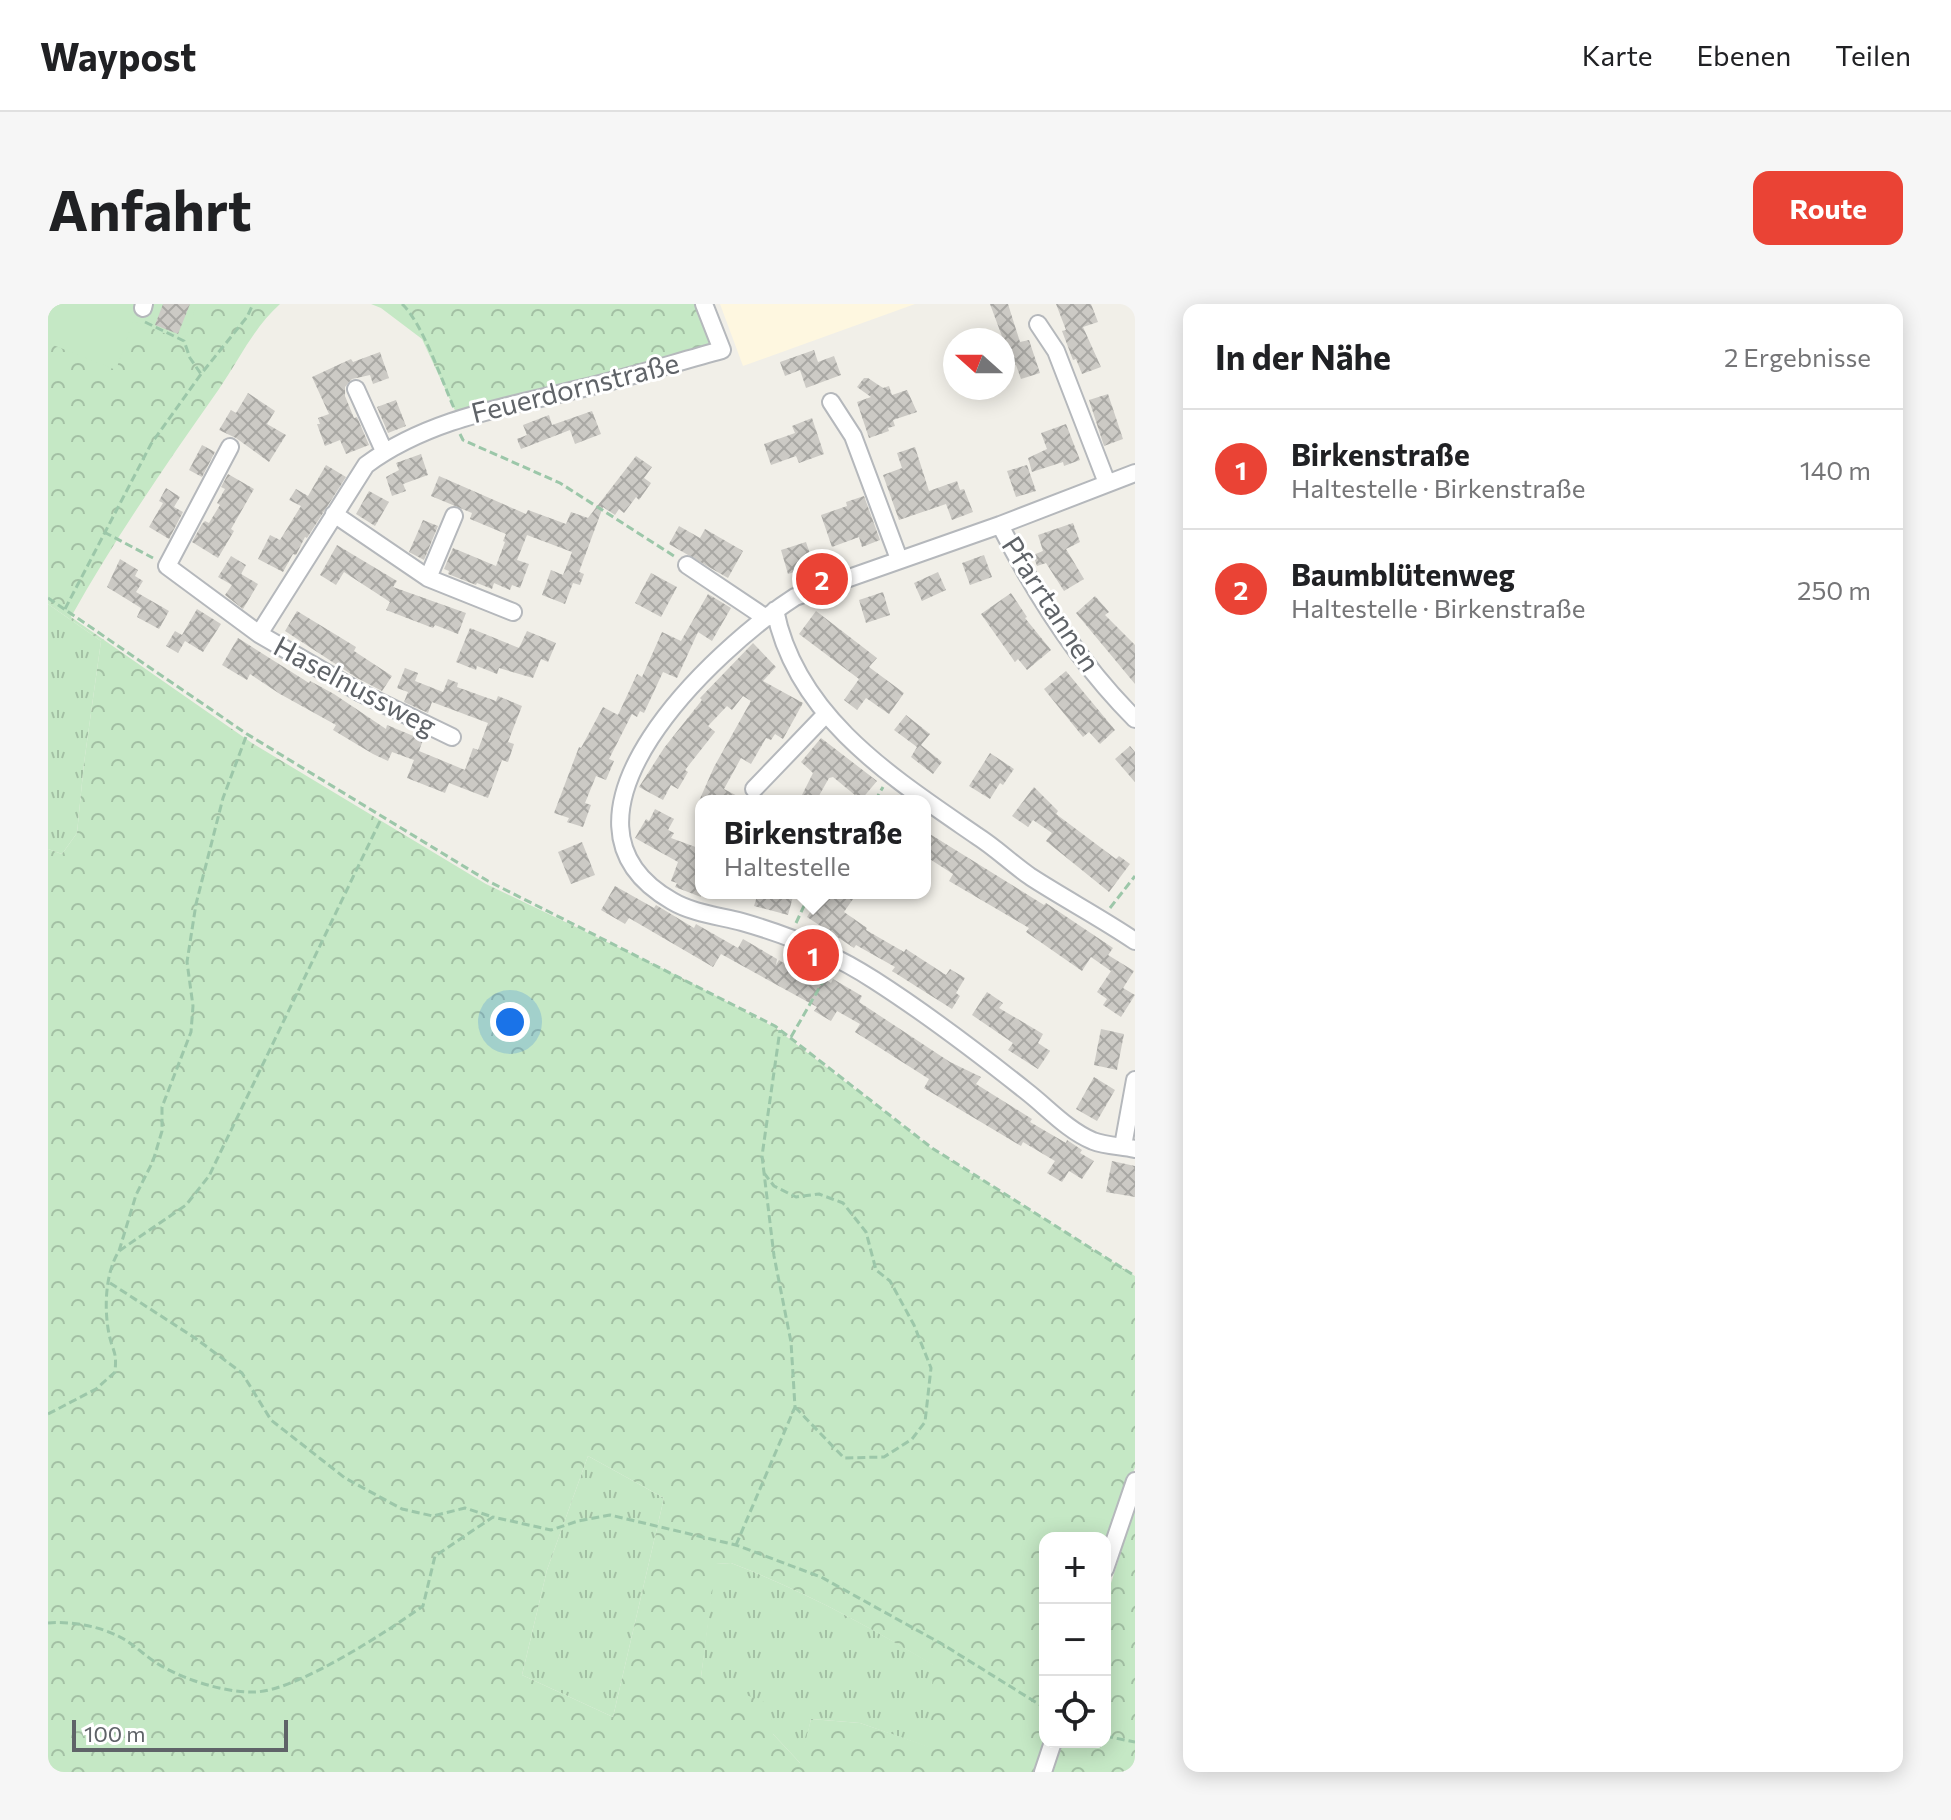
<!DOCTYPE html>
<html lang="de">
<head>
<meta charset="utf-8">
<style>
  :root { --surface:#fff; --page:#f6f6f6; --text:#202124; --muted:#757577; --line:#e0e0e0; --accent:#ea4335 }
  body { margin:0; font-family:Commissioner,sans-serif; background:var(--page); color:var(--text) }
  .controls { position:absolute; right:24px; bottom:24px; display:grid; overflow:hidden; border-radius:16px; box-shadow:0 4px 20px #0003 }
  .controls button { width:72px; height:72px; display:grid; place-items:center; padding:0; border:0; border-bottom:2px solid var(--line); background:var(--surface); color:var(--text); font:40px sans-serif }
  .compass { position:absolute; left:895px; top:24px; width:72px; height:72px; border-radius:50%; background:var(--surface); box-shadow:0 4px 20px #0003; rotate:291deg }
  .scale { position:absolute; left:24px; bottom:20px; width:216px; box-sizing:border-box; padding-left:8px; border:4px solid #5f6368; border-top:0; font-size:22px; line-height:28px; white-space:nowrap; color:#5f6368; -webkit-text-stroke:6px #fff; paint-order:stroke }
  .you { position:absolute; left:462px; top:718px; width:28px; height:28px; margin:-20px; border:6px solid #fff; border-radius:50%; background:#1a73e8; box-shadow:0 0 0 12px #1a73e833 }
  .badge { display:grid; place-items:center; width:52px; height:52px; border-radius:50%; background:var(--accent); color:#fff; font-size:26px; font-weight:700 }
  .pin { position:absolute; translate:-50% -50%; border:4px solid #fff; box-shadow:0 2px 8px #0006 }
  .popup { position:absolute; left:647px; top:491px; width:236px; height:104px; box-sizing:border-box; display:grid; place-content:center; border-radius:16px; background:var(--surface); filter:drop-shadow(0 2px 6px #0005); font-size:26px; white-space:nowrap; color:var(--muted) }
  .popup b { font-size:30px; color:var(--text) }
  .popup::after { content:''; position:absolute; left:50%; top:100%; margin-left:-16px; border:16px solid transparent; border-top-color:var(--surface) }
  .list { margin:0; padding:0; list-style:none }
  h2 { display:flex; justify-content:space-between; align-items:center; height:104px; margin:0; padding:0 32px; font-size:34px }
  h2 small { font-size:26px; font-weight:400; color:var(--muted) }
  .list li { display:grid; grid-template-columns:52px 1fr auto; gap:24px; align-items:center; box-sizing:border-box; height:120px; padding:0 32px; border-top:2px solid var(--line) }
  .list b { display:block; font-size:30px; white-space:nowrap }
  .list p { margin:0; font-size:26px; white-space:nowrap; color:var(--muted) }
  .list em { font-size:26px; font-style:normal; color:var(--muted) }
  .icon { flex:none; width:44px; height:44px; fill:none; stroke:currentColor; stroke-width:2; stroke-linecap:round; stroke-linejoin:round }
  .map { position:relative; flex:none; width:1087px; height:1468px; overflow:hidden; border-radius:16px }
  header { display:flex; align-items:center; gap:48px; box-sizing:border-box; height:112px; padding:0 40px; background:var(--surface); border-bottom:2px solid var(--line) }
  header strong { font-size:38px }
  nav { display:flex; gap:44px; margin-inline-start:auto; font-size:28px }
  .intro { display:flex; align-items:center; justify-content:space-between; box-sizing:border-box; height:192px; padding:0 48px }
  h1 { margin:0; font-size:56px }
  .button { padding:20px 36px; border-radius:16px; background:var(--accent); color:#fff; font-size:28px; font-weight:700 }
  main { display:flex; gap:48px; padding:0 48px }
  aside { flex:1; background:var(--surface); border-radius:16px; box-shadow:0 4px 20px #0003 }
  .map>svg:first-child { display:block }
  .commercial { fill:#fef7e0 }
  .grass { fill:url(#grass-tufts) }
  .forest { fill:url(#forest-crowns); fill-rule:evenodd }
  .garden { fill:#c5e8c5 }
  .building { fill:url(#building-cross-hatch) }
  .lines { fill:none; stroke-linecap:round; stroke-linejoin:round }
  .minor-casing { stroke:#b5b8bc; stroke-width:20 }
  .path { stroke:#9cc7a9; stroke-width:3; stroke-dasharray:8 4; stroke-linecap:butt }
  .minor { stroke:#fff; stroke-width:16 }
  .labels { text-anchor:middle; stroke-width:6; stroke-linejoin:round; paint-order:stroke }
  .street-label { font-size:28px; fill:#5f6368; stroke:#fff }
</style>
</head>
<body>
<header>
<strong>Waypost</strong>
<nav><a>Karte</a><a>Ebenen</a><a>Teilen</a></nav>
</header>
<div class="intro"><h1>Anfahrt</h1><a class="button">Route</a></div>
<main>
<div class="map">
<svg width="1087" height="1468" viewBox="0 0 1087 1468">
  <defs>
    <pattern id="grass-tufts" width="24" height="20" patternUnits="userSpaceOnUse" patternTransform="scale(2)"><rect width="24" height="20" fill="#c5e8c5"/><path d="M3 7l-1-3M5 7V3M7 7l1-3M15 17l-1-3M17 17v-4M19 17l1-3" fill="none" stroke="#a3c0a4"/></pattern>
    <pattern id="forest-crowns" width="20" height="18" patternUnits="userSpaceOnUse" patternTransform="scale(2)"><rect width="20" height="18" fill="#c5e8c5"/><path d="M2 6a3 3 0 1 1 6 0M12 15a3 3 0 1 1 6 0" fill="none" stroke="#a3c0a4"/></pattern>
    <pattern id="building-cross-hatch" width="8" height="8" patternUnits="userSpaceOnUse" patternTransform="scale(2)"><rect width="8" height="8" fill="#cccac5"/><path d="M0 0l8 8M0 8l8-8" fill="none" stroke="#a9a8a4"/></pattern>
  </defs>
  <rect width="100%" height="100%" fill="#f1efe8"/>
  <path class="commercial" d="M 672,0 L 867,0 L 695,62 Z"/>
  <path class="grass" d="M 0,300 L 53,337 L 36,459 L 29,529 L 14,550 L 0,545 Z
    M 540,1152 L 616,1194 L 565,1413 L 474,1371 L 499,1266 Z
    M 683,1259 C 754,1286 820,1322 886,1361 L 883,1444 L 812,1419 L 763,1415 L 753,1460 L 725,1430 L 653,1373 L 667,1260 Z"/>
  <path class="forest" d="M 0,0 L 232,0 C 206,23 191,56 171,85 C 119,159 67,234 23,313 L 204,439 L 438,580 L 630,672 L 726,723 L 883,844 L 1087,972 L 1087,1163 L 1057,1255 L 1057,1234 L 997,1234 L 997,1438 L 988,1468 L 0,1468 L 0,545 L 14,550 L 29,529 L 36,459 L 53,337 L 0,300 ZM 540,1152 L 616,1194 L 565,1413 L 474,1371 L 499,1266 ZM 683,1259 C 754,1286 820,1322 885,1361 L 882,1443 L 812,1419 L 763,1415 L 752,1459 L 725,1430 L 721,1400 L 653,1373 L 668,1260 Z
    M 323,0 L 653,0 L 673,46 L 410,113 L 374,35 L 333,4 Z
    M 1087,1204 L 1087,1468 L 1003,1468 L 1013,1438 L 1057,1438 L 1057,1298 Z"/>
  <path class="garden" d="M 0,0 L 149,0 L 136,37 L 85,17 L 68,66 L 0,39 Z"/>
  <path class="building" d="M 115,0 L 142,0 L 130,30 L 107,21 Z
    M 942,0 L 960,0 L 972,38 L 981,36 L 992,69 L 973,75 L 968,61 L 955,65 L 955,35 Z
    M 1008,0 L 1043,0 L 1050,18 L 1035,23 L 1053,63 L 1034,70 L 1028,55 L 1025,56 L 1014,27 L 1018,26 Z
    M 766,46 L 770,58 L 786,52 L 793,71 L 758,84 L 752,66 L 737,72 L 732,58 Z
    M 332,48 L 341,74 L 325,80 L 322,71 L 304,75 L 297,83 L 297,92 L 306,114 L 309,113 L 321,141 L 298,150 L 292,136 L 277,142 L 269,120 L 272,120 L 270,114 L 281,110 L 264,73 L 303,55 L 305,58 Z
    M 816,74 L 820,74 L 835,84 L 841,82 L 844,91 L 859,86 L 869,108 L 845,116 L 847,122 L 840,124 L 841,127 L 821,134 L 809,98 L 823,93 L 809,83 Z
    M 200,89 L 227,107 L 219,120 L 238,131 L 221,158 L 188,134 L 171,126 L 183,106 L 188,109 Z
    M 1060,90 L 1075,135 L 1056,142 L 1041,96 Z
    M 348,96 L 358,122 L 340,129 L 329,103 Z
    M 544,107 L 553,130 L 527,140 L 522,126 L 473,145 L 469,135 L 479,131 L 475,121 L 501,111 L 504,121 Z
    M 764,114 L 776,150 L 751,159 L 748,152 L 723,161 L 716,140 L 747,129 L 744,122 Z
    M 1018,120 L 1032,156 L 1016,162 L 1015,158 L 984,168 L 980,154 L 999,145 L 993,129 Z
    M 154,141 L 167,148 L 154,173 L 141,166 Z
    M 867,143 L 881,187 L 909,177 L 912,186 L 916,185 L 925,208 L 904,216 L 898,200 L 851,216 L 835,171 L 854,164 L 849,149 Z
    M 373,150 L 380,171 L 355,180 L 358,187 L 344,192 L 338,173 L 351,166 L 348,159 Z
    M 588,152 L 604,163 L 596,174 L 603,179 L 591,196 L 588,193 L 576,209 L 571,205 L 567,211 L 555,203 L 531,268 L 536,270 L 532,281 L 525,279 L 517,300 L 494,291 L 503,266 L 515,271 L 524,248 L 479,231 L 469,256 L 481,260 L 472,284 L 464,281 L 462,286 L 446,279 L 444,285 L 429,279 L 428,281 L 400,270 L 401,267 L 396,265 L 405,244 L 448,262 L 457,238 L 455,237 L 458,230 L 422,215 L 424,209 L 383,192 L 391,172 L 478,210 L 480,206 L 518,220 L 523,208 L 540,214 Z
    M 278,161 L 298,173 L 259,234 L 257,233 L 248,251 L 245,250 L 235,268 L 210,255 L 222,231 L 232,236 L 253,202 L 241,196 L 248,185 L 260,192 Z
    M 979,161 L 988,187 L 968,193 L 959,167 Z
    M 180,170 L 206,185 L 183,225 L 186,227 L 170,254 L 144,238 L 154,220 L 157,217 L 161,219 L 172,201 L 169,199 L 177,185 L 173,183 Z
    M 118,184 L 132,193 L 126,203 L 135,208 L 121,235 L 101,223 L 115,199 L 111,197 Z
    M 321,187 L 341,198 L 327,222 L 308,210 Z
    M 816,192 L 832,236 L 814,243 L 811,233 L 784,243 L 773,211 L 799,202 L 798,198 Z
    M 375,216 L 390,222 L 376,256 L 361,248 Z
    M 1025,219 L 1032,238 L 1018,245 L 1036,275 L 1016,287 L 998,259 L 989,262 L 985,251 L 995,247 L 990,231 Z
    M 631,222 L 652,234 L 657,225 L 695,247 L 680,274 L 621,240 Z
    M 758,238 L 766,262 L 740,270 L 733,246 Z
    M 289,241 L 349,277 L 345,283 L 418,309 L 410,330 L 387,321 L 385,324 L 338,306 L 342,298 L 296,268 L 288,281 L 272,271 Z
    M 936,251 L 944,273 L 922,281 L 914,259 Z
    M 183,252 L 198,261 L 193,270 L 210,280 L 195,305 L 177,291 L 184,281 L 170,273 Z
    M 72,255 L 90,266 L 87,272 L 95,277 L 88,288 L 121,307 L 111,325 L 89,313 L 93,304 L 59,283 Z
    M 890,268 L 898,286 L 874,297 L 866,279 Z
    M 603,269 L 629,283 L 613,313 L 587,299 Z
    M 835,288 L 842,311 L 818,319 L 811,296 Z
    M 963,289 L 979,313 L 977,314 L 1003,346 L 979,366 L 970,355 L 967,358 L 933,310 Z
    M 660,290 L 683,304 L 664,337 L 650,328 L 629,374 L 615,368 L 596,409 L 592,407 L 589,413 L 584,410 L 561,455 L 566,457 L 558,476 L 548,472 L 537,499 L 543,501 L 535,523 L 519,518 L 521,514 L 506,509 L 531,443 L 533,444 L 555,403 L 570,411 L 589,370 L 594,373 L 614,328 L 633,337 Z
    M 1047,292 L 1061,308 L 1057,311 L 1087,341 L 1087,380 L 1028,309 Z
    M 149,305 L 173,320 L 155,348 L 137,337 L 130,349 L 118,342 L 127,327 L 134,331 Z
    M 249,307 L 308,343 L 306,347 L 344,372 L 334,387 L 309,374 L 237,327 Z
    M 768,307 L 829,354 L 821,363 L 856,389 L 841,410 L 818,394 L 809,406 L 796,396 L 811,375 L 751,330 Z
    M 422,324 L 471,344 L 479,327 L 508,339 L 500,358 L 493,355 L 485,374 L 451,364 L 449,370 L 429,362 L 428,366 L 408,358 Z
    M 190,334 L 261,379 L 262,377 L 286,390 L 338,425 L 339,421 L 375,436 L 371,447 L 417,466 L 425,444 L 430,446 L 440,419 L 384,398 L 380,409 L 356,398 L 360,388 L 349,384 L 357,364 L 370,369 L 367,377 L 395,388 L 400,375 L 410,379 L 409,383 L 448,397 L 450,392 L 474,402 L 460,438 L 466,440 L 460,458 L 454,456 L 440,494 L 401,479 L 397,489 L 359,474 L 366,456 L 344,448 L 340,457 L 325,450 L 285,426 L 288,421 L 232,390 L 202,370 L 199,376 L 174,361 Z
    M 705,339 L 728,363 L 715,377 L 755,399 L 735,435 L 727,430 L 723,436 L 718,434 L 703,460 L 693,454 L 676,485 L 699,497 L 651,497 L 666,463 L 703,397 L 695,392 L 684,406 L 679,402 L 660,422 L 667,428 L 637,466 L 640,468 L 630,485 L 623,481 L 615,496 L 591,483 L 616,444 L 654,396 L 652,394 Z
    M 1018,367 L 1067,426 L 1052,440 L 1041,428 L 1035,433 L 996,385 Z
    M 858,411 L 882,430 L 873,441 L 894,458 L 885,470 L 863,453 L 869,443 L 846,426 Z
    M 773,434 L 829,477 L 813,496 L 785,473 L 781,474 L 768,497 L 751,497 L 765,469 L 753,458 Z
    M 1082,442 L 1087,448 L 1087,478 L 1067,455 Z
    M 942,449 L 966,465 L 955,481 L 952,479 L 942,495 L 921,482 Z
    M 986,483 L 1010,507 L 1008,510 L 1068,555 L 1071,552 L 1082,560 L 1061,588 L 998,537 L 1004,529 L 985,516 L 980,523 L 964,512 Z
    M 607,505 L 626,515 L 620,526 L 626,529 L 623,534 L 653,545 L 653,593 L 627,583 L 629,579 L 623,577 L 630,558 L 587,534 L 598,515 L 601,517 Z
    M 877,527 L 996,601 L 998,599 L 1065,644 L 1060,651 L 1086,667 L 1075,684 L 1087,691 L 1073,713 L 1055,701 L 1059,695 L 1049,688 L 1063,667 L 1043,653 L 1034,667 L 978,628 L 981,624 L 901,577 L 905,570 L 877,552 Z
    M 534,538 L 547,571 L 523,580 L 510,548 Z
    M 567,582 L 606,604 L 608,601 L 646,624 L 648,620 L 690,644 L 695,635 L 729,655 L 728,661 L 731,656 L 737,660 L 740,653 L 783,679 L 785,675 L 814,692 L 811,698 L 902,758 L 933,773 L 928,780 L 984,815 L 982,818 L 1018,839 L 1019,836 L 1034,846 L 1032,849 L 1046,857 L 1034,875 L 1021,867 L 1014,878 L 999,869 L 1007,857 L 975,838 L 973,842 L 876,784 L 881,775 L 807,728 L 812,720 L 789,707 L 783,717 L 766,707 L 769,703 L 673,650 L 665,663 L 581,614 L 577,620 L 553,606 Z
    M 710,589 L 746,589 L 740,611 L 706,602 Z
    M 774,589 L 795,589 L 805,595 L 796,608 L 819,624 L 818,626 L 856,648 L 858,645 L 898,671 L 902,665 L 917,674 L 908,689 L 912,692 L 904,705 L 844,667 L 847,663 L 808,641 L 806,644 L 759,613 Z
    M 939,688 L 955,699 L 951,704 L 995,730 L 990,739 L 1002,747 L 990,765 L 960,746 L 965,739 L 924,711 Z
    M 1053,725 L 1076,730 L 1069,766 L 1046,761 Z
    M 1046,773 L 1067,786 L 1049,817 L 1028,805 Z
    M 1064,857 L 1087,862 L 1087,893 L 1058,888 Z"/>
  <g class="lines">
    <defs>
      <path id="minor" d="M 95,4 L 96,0
        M 990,20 L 1008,47 L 1059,179
        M 308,85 L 336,147
        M 783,98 L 805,132 L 851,255
        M 182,143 L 119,262 L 211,330 L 313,389 L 404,433
        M 1087,169 L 952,221 L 747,293 C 668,344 482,516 624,597 C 644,609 671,612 694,618 C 740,631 786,650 826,676 C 879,710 929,748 978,787 C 1000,804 1019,826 1045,837 C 1058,842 1074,842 1087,845
        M 286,210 L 380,274 L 465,308
        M 952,221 C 988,292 1031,359 1087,415
        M 639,261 L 718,314
        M 380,274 L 406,212
        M 727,306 C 748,413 845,474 929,532 C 948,544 964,560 983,573 C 1017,595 1053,614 1087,637
        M 211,330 L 318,161 C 380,115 458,103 531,85 C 579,74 626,59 674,46 L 656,0
        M 706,485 L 778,410
        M 1075,842 L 1087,776
        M 1057,1265 L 1087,1177
        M 995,1468 L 1005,1438"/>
    </defs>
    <use href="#minor" class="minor-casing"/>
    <path class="path" d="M 354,0 C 374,18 394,77 406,104
      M 97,18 L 136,37 L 142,54 L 153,70
      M 412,130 L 415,136 L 512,179 L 626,252
      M 56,228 L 105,254
      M 0,294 L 199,430 L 440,577 L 727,722 L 884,844 L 1087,972
      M 17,305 L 103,140 L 153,70 L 199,13 L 205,0
      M 827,497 L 835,483
      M 1062,604 L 1087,572
      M 748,619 L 762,589
      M 743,733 L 781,667
      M 716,869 L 726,882 L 748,893 L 771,890 L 795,899 L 818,928 L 828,966 L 842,977 L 866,1021 L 883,1064 L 877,1118 L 864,1135 L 836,1153 L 796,1154 L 747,1103
      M 71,947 L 88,891 L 105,857 L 114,827 L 114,803 L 143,728 L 145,702 L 139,658 L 148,600 L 175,494 L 199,430
      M 62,979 L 147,1034 L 194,1069 L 223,1116 L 297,1174 L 354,1205 L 385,1212 L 417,1204 L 445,1213
      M 0,1110 L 48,1085 L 67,1068 C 69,1046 65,1049 61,1030 C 56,1005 57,969 71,947 L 138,901 L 161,872 L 334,513
      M 688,1241 L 747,1103 L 743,1038 L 726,952 L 714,852 L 732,726
      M 0,1319 C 23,1317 51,1322 72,1333 C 84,1339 95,1350 107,1358 C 131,1374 176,1389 206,1388 C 247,1388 340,1327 375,1302 L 387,1252 L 445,1213 L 503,1226 L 530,1217 L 562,1211 L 688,1241 L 773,1273 L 894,1340 L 997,1404
      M 1057,1432 L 1087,1438"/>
    <use href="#minor" class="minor"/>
  </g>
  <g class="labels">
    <g class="street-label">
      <text transform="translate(527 84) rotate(-14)" y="10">Feuerdornstraße</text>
      <text transform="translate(1003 300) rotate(57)" y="10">Pfarrtannen</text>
      <text transform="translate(307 382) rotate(28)" y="10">Haselnussweg</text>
    </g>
  </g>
</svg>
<div class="controls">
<button>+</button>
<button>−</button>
<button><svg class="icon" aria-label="locate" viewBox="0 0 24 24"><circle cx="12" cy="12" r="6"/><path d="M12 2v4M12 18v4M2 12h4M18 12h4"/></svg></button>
</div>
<svg class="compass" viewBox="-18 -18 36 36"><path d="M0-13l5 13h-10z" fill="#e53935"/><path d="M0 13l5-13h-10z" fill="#757577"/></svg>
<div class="scale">100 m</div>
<div class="you"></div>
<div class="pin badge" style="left:765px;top:651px">1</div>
<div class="popup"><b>Birkenstraße</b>Haltestelle</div>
<div class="pin badge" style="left:774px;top:275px">2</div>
</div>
<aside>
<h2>In der Nähe<small>2 Ergebnisse</small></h2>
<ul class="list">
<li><span class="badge">1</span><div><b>Birkenstraße</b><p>Haltestelle · Birkenstraße</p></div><em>140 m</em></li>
<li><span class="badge">2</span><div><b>Baumblütenweg</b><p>Haltestelle · Birkenstraße</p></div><em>250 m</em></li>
</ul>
</aside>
</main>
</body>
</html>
